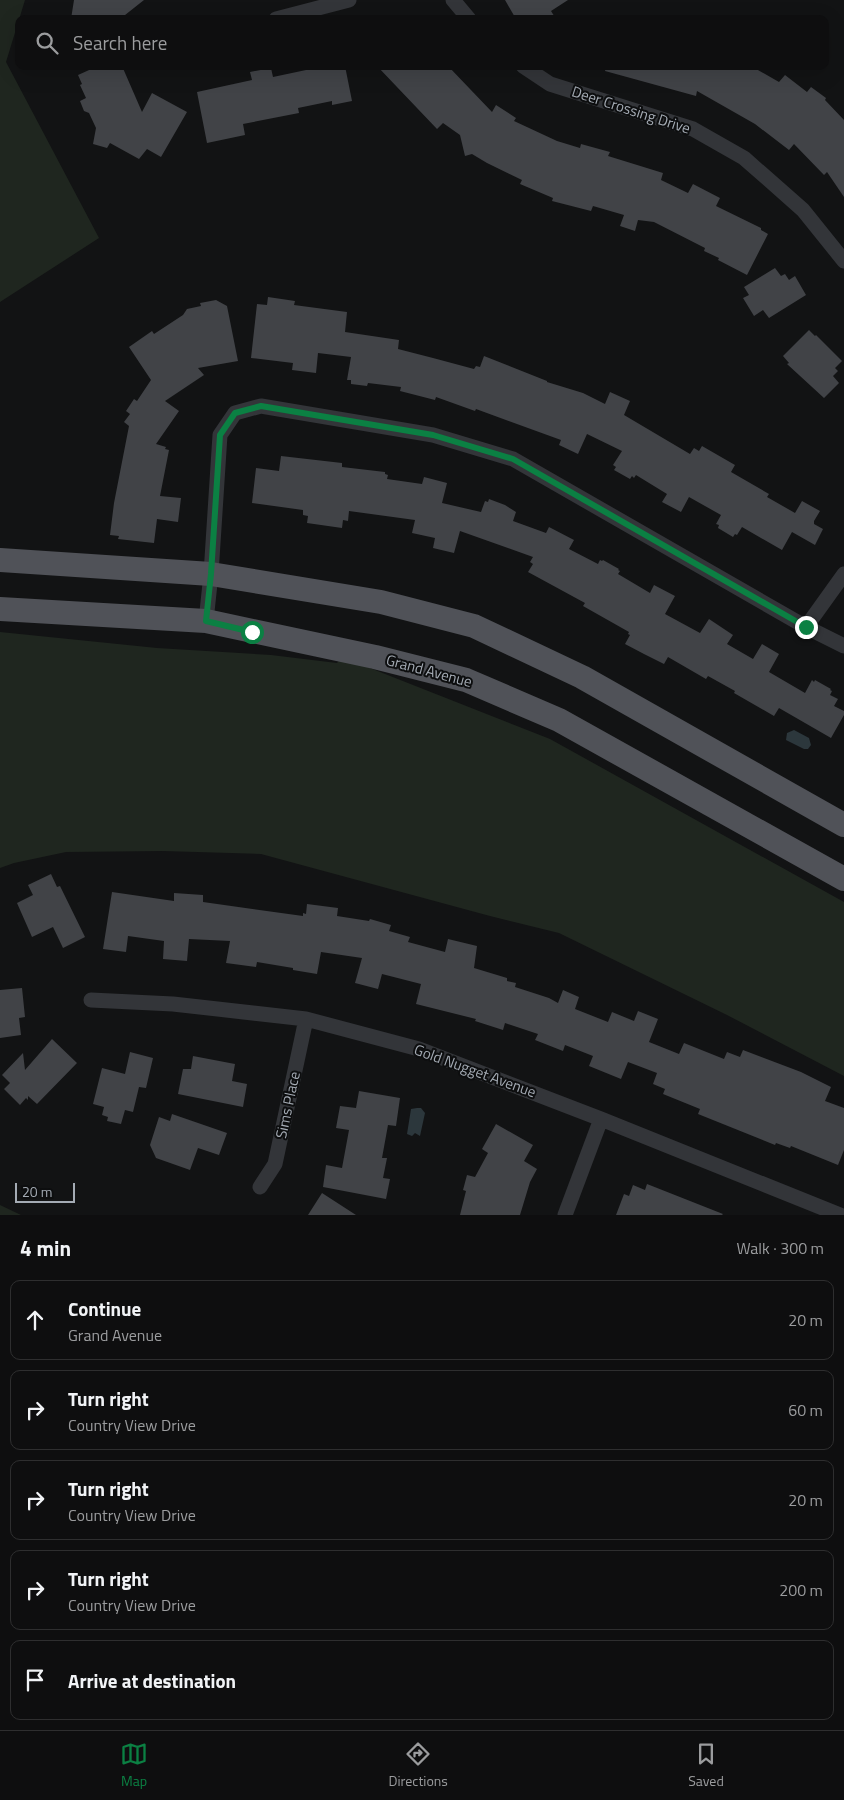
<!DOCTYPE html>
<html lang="en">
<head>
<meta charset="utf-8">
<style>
  :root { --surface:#0e0e0f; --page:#171718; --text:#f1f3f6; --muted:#9b9c9e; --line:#2e2e2f; --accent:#0b8043 }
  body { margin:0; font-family:"Titillium Web",sans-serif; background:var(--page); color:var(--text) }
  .scale { position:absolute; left:15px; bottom:12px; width:60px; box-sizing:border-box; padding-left:5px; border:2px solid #a4abb4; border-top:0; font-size:14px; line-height:18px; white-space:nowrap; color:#a4abb4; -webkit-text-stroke:4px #0d0e0f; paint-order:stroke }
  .stop { position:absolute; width:15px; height:15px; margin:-11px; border:4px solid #0b8043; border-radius:50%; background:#fff }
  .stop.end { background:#0b8043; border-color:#fff; box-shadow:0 1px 5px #0008 }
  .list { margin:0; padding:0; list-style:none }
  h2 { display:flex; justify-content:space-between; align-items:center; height:65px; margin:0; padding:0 20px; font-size:21px }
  h2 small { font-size:16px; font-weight:400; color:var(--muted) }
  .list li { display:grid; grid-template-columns:32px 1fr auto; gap:15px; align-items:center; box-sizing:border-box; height:80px; margin:0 10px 10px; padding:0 10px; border:1px solid var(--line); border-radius:10px }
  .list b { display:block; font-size:19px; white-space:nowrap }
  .list p { margin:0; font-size:16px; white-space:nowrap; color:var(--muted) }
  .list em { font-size:16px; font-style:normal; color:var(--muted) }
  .icon { flex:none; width:28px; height:28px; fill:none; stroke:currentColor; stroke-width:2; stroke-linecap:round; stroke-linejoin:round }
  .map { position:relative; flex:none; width:844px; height:1215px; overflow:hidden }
  .search { position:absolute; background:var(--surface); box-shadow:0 5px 20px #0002; left:15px; right:15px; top:15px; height:55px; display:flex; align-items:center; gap:12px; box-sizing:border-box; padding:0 18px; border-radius:10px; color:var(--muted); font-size:19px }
  .sheet { height:515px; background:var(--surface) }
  nav { display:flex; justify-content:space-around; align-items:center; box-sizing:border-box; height:70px; border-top:1px solid var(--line); background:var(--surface); font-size:14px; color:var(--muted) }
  nav a { display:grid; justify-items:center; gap:2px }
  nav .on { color:var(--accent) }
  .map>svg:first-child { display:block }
  .green { fill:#1f261f }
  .water { fill:#2c373c }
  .building { fill:#414347 }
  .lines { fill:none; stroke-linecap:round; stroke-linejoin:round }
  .street { stroke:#333539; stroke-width:15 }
  .primary { stroke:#505258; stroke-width:24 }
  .route { stroke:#0b8043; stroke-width:6 }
  .labels { text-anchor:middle; stroke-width:4; stroke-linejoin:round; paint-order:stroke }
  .street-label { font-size:15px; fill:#a4abb4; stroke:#0d0e0f }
</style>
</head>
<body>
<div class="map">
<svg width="844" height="1215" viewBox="0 0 844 1215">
  <rect width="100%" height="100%" fill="#121314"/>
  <path class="green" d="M 0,0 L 25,0 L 6,62 L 99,238 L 0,302 Z
    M 0,632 L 157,648 L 271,655 L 337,663 L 342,657 L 550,739 L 844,902 L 844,1076 L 727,1015 L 559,933 L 490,916 L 261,854 L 163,851 L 66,852 L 14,863 L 0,868 Z
    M 0,1205 L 21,1215 L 0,1215 Z"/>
  <path class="water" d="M 794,730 L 809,738 L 811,745 L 808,749 L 804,749 L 786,740 L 787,733 Z
    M 417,1108 L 421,1108 L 425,1113 L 420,1136 L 415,1133 L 412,1136 L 407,1134 L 411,1109 Z"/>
  <path class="building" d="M 74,0 L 144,0 L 120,19 L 71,19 Z
    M 505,0 L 568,0 L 551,11 L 556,19 L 516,19 Z
    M 98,66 L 122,66 L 142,112 L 152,93 L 187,112 L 161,157 L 147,149 L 139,159 L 110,143 L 107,148 L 93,144 L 96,128 L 89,113 L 84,111 L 80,101 L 86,98 L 80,85 L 82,84 L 78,75 Z
    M 305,66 L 345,66 L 352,101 L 332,105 L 332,101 L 298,108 L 299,113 L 243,124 L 245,135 L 207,143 L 197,92 L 252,80 L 250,72 L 271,68 L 273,77 L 306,70 Z
    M 377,66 L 448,66 L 492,112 L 496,105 L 516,118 L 514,121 L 557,141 L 580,148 L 581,144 L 610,152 L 608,156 L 663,173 L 661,180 L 688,193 L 693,184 L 720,198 L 716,206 L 761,228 L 761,230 L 768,234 L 747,275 L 718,260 L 719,258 L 704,251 L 705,248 L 654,222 L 638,220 L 635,231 L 620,226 L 624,215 L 593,206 L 591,211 L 552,201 L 553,198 L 520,184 L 522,180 L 487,163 L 472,154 L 465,156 L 460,135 L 443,123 L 437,129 Z
    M 606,66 L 751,66 L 779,82 L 785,75 L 807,92 L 811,87 L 826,98 L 825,100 L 844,120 L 844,197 L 827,172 L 824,175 L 794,144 L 789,150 L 755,124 L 697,91 L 696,96 L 605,71 Z
    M 775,268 L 781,276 L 785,274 L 789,280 L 795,276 L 806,295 L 769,318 L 763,310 L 754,316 L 743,298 L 749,295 L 744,287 Z
    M 268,297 L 295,301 L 294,305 L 347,312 L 345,332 L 399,340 L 398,349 L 433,358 L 474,369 L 476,366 L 480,367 L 484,356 L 547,381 L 547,382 L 583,393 L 605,404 L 610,392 L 630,401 L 624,415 L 690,454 L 694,448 L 699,451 L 702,446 L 735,465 L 731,472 L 769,494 L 767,497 L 795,513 L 802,501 L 820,511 L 814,521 L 814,524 L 823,529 L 815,545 L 792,532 L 782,550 L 742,527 L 737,535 L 735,534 L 733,537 L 718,528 L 719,525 L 716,524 L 721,515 L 689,497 L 681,512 L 662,502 L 667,494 L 636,475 L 634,478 L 632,476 L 630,479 L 614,470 L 616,467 L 613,465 L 622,451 L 587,434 L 578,454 L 559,445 L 561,440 L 476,409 L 475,411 L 436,397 L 435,400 L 400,391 L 401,387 L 368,383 L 367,386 L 351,384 L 351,380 L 347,380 L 351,357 L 318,353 L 316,373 L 292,370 L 293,363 L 251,358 L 257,304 L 267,305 Z
    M 216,300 L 227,306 L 238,361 L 198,368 L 204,375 L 165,401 L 179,411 L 156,444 L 166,447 L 165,449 L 169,450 L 160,496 L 181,498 L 178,522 L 157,519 L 154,543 L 118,539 L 119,536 L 110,535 L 114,503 L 129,426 L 124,422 L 130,414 L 126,411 L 134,399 L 137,401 L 151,380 L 129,347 L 152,331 L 154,334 L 183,315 L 187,309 L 201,306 L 200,303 Z
    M 809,330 L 815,336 L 816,335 L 842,361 L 835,368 L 838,371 L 833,376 L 839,383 L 824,398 L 787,364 L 789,363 L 783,356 Z
    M 281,456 L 342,463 L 342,467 L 385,472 L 385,474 L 388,475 L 387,479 L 422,484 L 424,477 L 447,483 L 442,503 L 481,512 L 485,501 L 488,502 L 489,499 L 505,505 L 516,512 L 513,521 L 546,533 L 549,527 L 574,540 L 569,549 L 598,564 L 600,560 L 602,561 L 603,560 L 619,569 L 618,570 L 620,571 L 618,574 L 650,593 L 654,585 L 675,596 L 665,614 L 700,633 L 709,619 L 733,635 L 727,644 L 753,659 L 762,644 L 779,654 L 769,672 L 805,693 L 812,680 L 814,682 L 815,680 L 831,689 L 830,690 L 832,691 L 830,695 L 838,699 L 834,706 L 844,711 L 844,715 L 831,738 L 779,708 L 774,716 L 734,693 L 735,691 L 708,676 L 706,679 L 668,657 L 664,664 L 644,654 L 625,644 L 630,635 L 628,634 L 629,632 L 583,606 L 585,603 L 528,572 L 533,564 L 530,562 L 533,557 L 460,531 L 454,553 L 433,548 L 435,538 L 412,533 L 415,520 L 349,511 L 348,521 L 343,520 L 342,528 L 307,523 L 308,516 L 303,515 L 303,510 L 252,503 L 256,468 L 279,471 Z
    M 51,874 L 57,887 L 60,886 L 85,937 L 63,948 L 53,927 L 32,937 L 17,903 L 33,895 L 28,885 Z
    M 112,892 L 174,901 L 174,893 L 203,895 L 203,902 L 303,916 L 303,913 L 306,914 L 307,904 L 338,908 L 337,916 L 369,921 L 370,919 L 391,925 L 389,931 L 410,937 L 408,942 L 445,952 L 448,939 L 477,946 L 474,968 L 507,978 L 507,981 L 516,983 L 515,987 L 549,998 L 558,1003 L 563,990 L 579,997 L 575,1009 L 608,1022 L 612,1012 L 634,1021 L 638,1011 L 658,1019 L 649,1042 L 679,1054 L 684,1043 L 724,1059 L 727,1052 L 740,1057 L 743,1050 L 801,1072 L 831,1087 L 825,1101 L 844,1108 L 844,1150 L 838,1165 L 791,1146 L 790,1148 L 776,1143 L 775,1145 L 698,1114 L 700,1109 L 663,1094 L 665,1089 L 653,1084 L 657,1073 L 628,1062 L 621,1079 L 589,1066 L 593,1056 L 565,1045 L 563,1051 L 535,1040 L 538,1034 L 505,1023 L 503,1030 L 475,1021 L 476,1019 L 416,1004 L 421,984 L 382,974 L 378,989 L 355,983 L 362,958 L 321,952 L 317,974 L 293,970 L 293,968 L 257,962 L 256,967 L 226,963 L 230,941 L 189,939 L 187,961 L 163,959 L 164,941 L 128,936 L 126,952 L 103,949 Z
    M 22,988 L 25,1017 L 19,1018 L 21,1035 L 0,1038 L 0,990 Z
    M 52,1039 L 77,1063 L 37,1104 L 28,1096 L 28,1100 L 26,1098 L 20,1105 L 4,1089 L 10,1083 L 2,1075 L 23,1053 L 25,1070 Z
    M 130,1052 L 153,1058 L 146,1088 L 139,1087 L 133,1112 L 125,1110 L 121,1124 L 107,1121 L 108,1117 L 102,1115 L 104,1107 L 93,1104 L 102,1068 L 125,1074 Z
    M 193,1056 L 235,1064 L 232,1081 L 247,1084 L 243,1107 L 178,1094 L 183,1069 L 191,1069 Z
    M 359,1091 L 400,1098 L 396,1126 L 388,1125 L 382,1158 L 387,1158 L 383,1178 L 390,1179 L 386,1199 L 323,1187 L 326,1165 L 342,1168 L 349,1130 L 336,1128 L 340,1106 L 356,1108 Z
    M 172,1114 L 227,1133 L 219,1155 L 198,1148 L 190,1170 L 156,1158 L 150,1145 L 159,1117 L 170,1121 Z
    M 496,1124 L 533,1145 L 524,1161 L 537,1169 L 530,1182 L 520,1215 L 460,1215 L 466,1191 L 463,1190 L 467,1175 L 475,1177 L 488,1153 L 482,1149 Z
    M 647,1184 L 723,1214 L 722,1215 L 616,1215 L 624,1194 L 629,1196 L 633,1185 L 645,1190 Z
    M 322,1193 L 356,1215 L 308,1215 Z"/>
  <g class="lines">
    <path class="street" d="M 453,0 L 469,19
      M 276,19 L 349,0
      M 523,66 L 550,84 L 693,129 L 744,158 L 803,210 L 844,261
      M 206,621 L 211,574 L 220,435 L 235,413 L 261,406 L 433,435 L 513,459 L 806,627 L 844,646
      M 806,627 L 844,574
      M 91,1000 L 173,1004 L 306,1019 L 419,1049 L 601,1119 L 840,1215
      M 260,1187 L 275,1164 L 306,1019
      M 565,1215 L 601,1119"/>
    <path class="primary" d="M 0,560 L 211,574 L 381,602 L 474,626 L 582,677 L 844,825
      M 0,609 L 206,621 L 375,657 L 466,680 L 559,720 L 844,879"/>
  </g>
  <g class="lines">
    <path class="route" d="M 252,632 L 206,621 L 211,574 L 220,435 L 235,413 L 261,406 L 433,435 L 513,459 L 806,627"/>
  </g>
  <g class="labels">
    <g class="street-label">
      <text transform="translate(631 110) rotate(18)" y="5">Deer Crossing Drive</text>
      <text transform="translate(429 671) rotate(15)" y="5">Grand Avenue</text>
      <text transform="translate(475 1071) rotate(20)" y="5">Gold Nugget Avenue</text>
      <text transform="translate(288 1105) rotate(-78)" y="5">Sims Place</text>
    </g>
  </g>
</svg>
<div class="scale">20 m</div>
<div class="stop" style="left:252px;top:632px"></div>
<div class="stop end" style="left:806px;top:627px"></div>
<div class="search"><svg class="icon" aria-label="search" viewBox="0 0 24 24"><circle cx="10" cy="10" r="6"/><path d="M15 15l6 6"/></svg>Search here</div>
</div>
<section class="sheet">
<h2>4 min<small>Walk · 300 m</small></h2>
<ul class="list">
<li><svg class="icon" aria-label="ahead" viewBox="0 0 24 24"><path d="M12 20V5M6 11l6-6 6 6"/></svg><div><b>Continue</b><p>Grand Avenue</p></div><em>20 m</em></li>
<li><svg class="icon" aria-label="right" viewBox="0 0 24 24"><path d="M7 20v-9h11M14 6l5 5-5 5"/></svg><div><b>Turn right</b><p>Country View Drive</p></div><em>60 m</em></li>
<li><svg class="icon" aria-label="right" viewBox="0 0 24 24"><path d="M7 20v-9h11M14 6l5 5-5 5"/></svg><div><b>Turn right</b><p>Country View Drive</p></div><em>20 m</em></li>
<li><svg class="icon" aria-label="right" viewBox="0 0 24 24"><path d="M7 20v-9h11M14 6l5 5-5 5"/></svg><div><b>Turn right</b><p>Country View Drive</p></div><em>200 m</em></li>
<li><svg class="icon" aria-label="arrive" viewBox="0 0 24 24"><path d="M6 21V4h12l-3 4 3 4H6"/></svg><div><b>Arrive at destination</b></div></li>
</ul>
</section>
<nav>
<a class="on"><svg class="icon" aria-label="map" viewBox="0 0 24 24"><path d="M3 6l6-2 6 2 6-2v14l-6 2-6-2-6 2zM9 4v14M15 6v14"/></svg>Map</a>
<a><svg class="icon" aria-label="directions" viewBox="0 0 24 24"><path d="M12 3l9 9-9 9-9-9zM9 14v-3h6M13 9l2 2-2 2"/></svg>Directions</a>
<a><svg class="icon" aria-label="saved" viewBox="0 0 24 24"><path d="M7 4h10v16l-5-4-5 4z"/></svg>Saved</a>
</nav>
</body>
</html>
